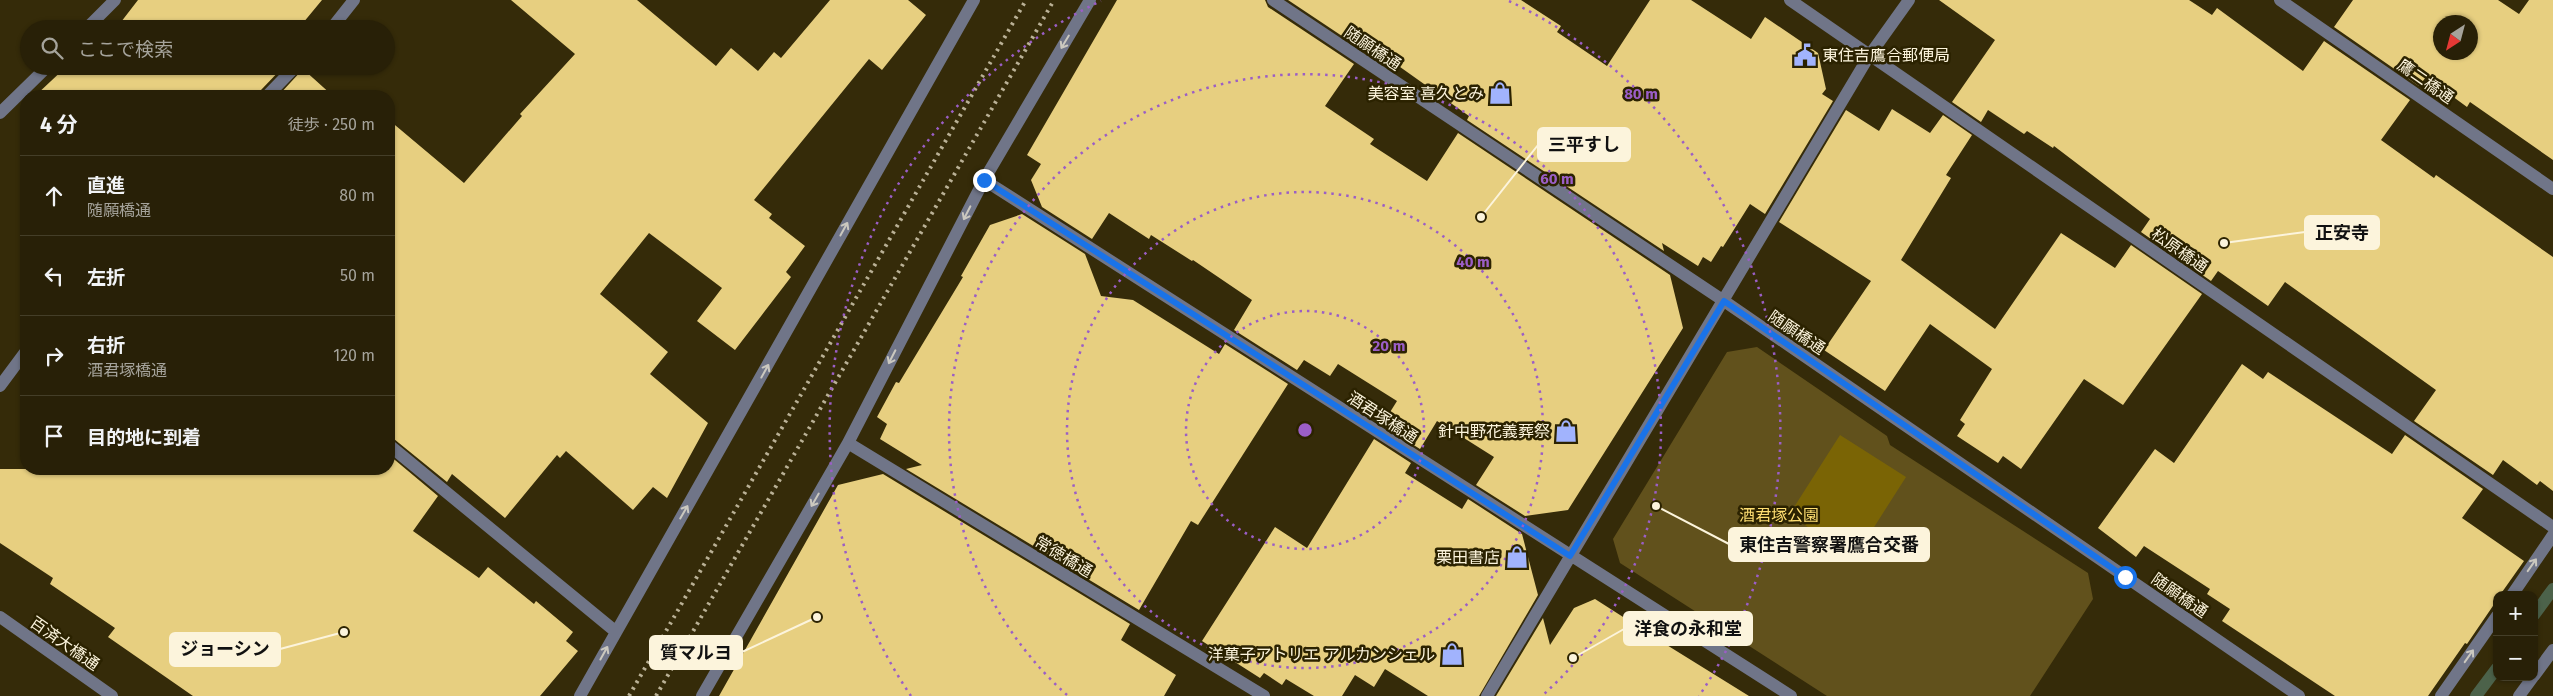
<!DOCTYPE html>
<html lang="ja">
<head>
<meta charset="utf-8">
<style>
  :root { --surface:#282007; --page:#302811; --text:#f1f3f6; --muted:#a5a39b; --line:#443e28 }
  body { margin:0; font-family:"Fira Sans","Noto Sans JP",sans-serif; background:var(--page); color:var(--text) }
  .controls { position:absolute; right:15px; bottom:15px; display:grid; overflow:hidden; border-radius:10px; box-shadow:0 1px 4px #0004 }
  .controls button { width:45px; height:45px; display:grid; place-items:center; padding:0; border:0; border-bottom:1px solid var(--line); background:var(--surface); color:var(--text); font:25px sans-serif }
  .compass { position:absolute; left:2433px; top:15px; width:45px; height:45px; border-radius:50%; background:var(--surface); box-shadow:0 1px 4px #0004; rotate:216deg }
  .stop { position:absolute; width:15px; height:15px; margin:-11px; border:4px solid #1a73e8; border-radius:50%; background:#fff }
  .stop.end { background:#1a73e8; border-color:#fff; box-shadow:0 1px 5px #0008 }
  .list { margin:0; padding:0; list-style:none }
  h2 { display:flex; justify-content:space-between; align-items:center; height:65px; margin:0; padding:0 20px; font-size:21px }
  h2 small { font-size:16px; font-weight:400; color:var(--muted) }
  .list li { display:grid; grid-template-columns:32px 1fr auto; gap:15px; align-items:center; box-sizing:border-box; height:80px; padding:0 20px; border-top:1px solid var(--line) }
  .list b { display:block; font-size:19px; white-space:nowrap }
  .list p { margin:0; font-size:16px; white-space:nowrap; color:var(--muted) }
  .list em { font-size:16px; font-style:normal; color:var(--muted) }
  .icon { flex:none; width:28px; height:28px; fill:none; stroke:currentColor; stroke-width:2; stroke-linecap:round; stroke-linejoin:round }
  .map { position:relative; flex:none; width:2553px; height:696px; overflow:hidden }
  .search { position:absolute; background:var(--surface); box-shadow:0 1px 4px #0004; left:20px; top:20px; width:375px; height:55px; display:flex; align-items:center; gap:12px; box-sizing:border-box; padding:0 18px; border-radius:28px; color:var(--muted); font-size:19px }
  .panel { position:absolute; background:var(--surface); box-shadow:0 1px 4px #0004; left:20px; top:90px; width:375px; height:385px; border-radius:20px }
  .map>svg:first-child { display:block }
  .green { fill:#61511c }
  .forest { fill:#7a6405 }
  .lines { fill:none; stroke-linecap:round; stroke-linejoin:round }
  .stream { stroke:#4c624a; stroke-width:12 }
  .building { fill:#e7cf80; fill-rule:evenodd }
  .minor { stroke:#707588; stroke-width:12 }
  .rail { stroke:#bab196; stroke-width:4; stroke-dasharray:2.5 5; stroke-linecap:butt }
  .oneway { stroke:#cbc8bf }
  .route { stroke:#1a73e8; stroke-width:6 }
  .ring { fill:none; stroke:#9b5ec6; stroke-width:2.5; stroke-dasharray:2.5 5 }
  .labels { text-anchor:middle; stroke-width:5; stroke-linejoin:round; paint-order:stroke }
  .street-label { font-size:16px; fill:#fcf4dc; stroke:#2b2200 }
  .poi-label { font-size:16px; fill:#fcf4dc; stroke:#2b2200; text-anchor:end }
  .park-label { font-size:16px; fill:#fede71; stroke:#2b2200 }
  .centre { fill:#9b5ec6; stroke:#2b2200; stroke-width:2.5 }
  .ring-label { font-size:15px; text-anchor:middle; font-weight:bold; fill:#9b5ec6; stroke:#2b2200; stroke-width:5; stroke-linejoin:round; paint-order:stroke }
  .leader { fill:none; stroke:#fcf4dc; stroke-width:2 }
  .callout-dot { fill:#fcf4dc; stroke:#2b2200; stroke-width:2 }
  .callout { fill:#fcf4dc; stroke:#fcf4dc; stroke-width:2 }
  .callout-label { font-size:18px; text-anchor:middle; font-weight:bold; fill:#111 }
</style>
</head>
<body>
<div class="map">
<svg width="2553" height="696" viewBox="0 0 2553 696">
  <rect width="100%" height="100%" fill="#352b09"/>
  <path class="green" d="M 1757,347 L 1887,436 L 1890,445 L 2088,573 L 2093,599 L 2030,696 L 1827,696 L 1620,563 L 1613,539 L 1727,352 Z"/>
  <path class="forest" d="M 1840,435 L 1906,477 L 1855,557 L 1789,515 Z"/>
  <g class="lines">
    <path class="stream" d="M 2534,615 L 2553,589
      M 2476,696 L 2497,668"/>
  </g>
  <path class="building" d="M 138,0 L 322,0 L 298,29 L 124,29 L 127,25 L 121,22 Z
    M 511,0 L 637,0 L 716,66 L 731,48 L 758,71 L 774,52 L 781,58 L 830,0 L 908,0 L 926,15 L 882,70 L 869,59 L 754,200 L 772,214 L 769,218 L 805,246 L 786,272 L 791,277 L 735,350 L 697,321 L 722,288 L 649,233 L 600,294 L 668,352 L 650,374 L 708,423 L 667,498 L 653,487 L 633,510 L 566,451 L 560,458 L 557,455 L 505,518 L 452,474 L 447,482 L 394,439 L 389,437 L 389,120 L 464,183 L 522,116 L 520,114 L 575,54 Z
    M 1117,0 L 1265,0 L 1268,7 L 1354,64 L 1325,106 L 1374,139 L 1370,144 L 1427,181 L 1458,133 L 1670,275 L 1683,328 L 1568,510 L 1525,516 L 1476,485 L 1494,457 L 1437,421 L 1420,449 L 1382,425 L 1397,401 L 1338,364 L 1330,376 L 1304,360 L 1297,370 L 1234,330 L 1252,300 L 1193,260 L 1192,261 L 1151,235 L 1149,239 L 1109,213 L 1092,239 L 1042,207 L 1031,180 L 1041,164 L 1027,155 Z
    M 1288,0 L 1521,0 L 1561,26 L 1557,32 L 1607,66 L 1650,0 L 1691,0 L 1751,39 L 1765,17 L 1818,53 L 1826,89 L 1822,94 L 1833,101 L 1765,214 L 1750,204 L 1723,247 L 1721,246 L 1711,262 L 1703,257 L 1698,266 L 1662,243 L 1664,251 L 1467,120 L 1469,116 L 1379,52 L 1375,58 Z
    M 1939,0 L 2189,0 L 2212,15 L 2217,8 L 2303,71 L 2324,41 L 2410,100 L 2381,140 L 2434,178 L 2436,175 L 2553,257 L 2553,491 L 2540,481 L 2537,485 L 2503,460 L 2493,475 L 2414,421 L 2436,390 L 2285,282 L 2268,306 L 2218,271 L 2211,281 L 2141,232 L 2150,219 L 2054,146 L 2053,148 L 2027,131 L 2024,134 L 1988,110 L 1981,122 L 1952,102 L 1995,40 Z
    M 2353,0 L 2498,0 L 2519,14 L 2529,0 L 2553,0 L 2553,160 L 2470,102 L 2467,107 L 2426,77 L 2419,86 L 2334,27 ZM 2440,22 L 2470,22 L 2470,52 L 2440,52 Z
    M 67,66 L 284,66 L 261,90 L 259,96 L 35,96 Z
    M 303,69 L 333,96 L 278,96 Z
    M 1892,109 L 1930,133 L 1943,115 L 1972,135 L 1946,175 L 1951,178 L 1901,260 L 1995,329 L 2061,233 L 2115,268 L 2131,245 L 2202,294 L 2123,405 L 2084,379 L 2021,469 L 2003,456 L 1998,463 L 1957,436 L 1965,424 L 1960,420 L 1992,369 L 1930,324 L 1885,391 L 1824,350 L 1871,281 L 1779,222 L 1846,110 L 1879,131 Z
    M 1022,214 L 1085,254 L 1101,296 L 1133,300 L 1219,354 L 1225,344 L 1288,384 L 1198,525 L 1191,521 L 1139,610 L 906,469 L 922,465 L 880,439 L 887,424 L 877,417 L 896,382 L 899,383 L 963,277 L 961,276 L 990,225 Z
    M 2242,364 L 2263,379 L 2268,372 L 2392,454 L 2405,435 L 2483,489 L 2462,518 L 2524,561 L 2500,595 L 2497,595 L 2497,600 L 2467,644 L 2465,643 L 2428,696 L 2335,696 L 2222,621 L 2230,609 L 2207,594 L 2210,589 L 2144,546 L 2136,557 L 2098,528 L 2155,449 L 2174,463 Z
    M 1374,439 L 1411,463 L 1405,473 L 1462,509 L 1468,499 L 1522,534 L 1538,595 L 1479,696 L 1428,696 L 1385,669 L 1374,687 L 1355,675 L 1342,696 L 1314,696 L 1286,679 L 1282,685 L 1264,673 L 1260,678 L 1202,641 L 1275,527 L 1307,548 Z
    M 389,455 L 438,496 L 413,531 L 479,578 L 488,567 L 534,604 L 536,601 L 573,632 L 566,641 L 578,651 L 540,696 L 193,696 L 108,637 L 115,628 L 50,584 L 53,578 L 0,543 L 0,469 L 389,469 Z
    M 883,474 L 1130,624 L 1121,640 L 1176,675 L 1164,696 L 719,696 L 838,485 Z
    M 1595,599 L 1670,647 L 1749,696 L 1496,696 L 1543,618 L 1550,645 L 1574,608 Z"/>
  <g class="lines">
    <path class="minor" d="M 1273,0 L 1724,301 L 2299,696
      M 1790,0 L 2553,527
      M 2280,0 L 2553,189
      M 86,29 L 115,0
      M 331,29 L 354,0
      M 267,96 L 296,66
      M 0,113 L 48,66
      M 984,180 L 1791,696
      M 0,386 L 26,351
      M 848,443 L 1264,696
      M 389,445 L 615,631
      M 2512,595 L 2553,535
      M 0,617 L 112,696
      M 2534,676 L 2553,650
      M 580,696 L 974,0
      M 702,696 L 848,443 L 984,180 L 1090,0
      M 1487,696 L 1869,56 L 1909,0
      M 2441,696 L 2497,616
      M 2519,696 L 2533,677"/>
    <path class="rail" d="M 629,696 L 1026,0
      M 656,696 L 1054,0"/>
  </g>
  <defs><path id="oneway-shaft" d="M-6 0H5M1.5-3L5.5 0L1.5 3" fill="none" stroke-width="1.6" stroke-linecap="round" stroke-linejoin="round" transform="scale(1.25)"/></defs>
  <g class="oneway">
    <use href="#oneway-shaft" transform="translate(1065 42) rotate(121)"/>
    <use href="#oneway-shaft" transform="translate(967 213) rotate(117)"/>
    <use href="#oneway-shaft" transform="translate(844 229) rotate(-61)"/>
    <use href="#oneway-shaft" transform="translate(892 357) rotate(117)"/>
    <use href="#oneway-shaft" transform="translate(765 371) rotate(-61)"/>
    <use href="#oneway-shaft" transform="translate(815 500) rotate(120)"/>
    <use href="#oneway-shaft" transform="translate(684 512) rotate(-60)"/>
    <use href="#oneway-shaft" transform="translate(2532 565) rotate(-55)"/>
    <use href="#oneway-shaft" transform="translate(604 653) rotate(-61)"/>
    <use href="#oneway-shaft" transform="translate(2469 656) rotate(-55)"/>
  </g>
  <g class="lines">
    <path class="route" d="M 984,180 L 1570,556 L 1724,301 L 2125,577"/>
  </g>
  <g class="ring">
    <circle cx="1305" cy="430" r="119"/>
    <circle cx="1305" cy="430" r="238"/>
    <path d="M1067 695A356 356 0 1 1 1543 695"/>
    <path d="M911 696A475 475 0 0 1 1101 1M1509 1A475 475 0 0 1 1699 696"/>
  </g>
  <defs>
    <symbol id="civic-bare" viewBox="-9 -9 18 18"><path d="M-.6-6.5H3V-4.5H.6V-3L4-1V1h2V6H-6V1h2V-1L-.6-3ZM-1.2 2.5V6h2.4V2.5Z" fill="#a1b3fd" stroke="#2b2200" stroke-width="2.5" paint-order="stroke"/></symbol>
    <symbol id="shop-bare" viewBox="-9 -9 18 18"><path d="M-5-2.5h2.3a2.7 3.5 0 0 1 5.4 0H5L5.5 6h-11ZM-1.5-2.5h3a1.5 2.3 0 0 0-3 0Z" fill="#a1b3fd" stroke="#2b2200" stroke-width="2.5" paint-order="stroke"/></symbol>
  </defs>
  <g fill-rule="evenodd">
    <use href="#civic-bare" x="1789" y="39" width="32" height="32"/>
    <use href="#shop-bare" x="1484" y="77" width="32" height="32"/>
    <use href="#shop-bare" x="1550" y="415" width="32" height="32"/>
    <use href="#shop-bare" x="1501" y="541" width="32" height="32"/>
    <use href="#shop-bare" x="1436" y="638" width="32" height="32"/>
  </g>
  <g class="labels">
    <g class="street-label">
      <text transform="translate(1373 48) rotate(34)" y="6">随願橋通</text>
      <text transform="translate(2426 81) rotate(35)" y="6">鷹二橋通</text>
      <text transform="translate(2180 250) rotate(35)" y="6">松原橋通</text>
      <text transform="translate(1797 332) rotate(34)" y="6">随願橋通</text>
      <text transform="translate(1383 417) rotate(33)" y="6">酒君塚橋通</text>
      <text transform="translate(1064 556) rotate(31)" y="6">常徳橋通</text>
      <text transform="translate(2180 595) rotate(35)" y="6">随願橋通</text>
      <text transform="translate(65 643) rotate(35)" y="6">百済大橋通</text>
    </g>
    <g class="poi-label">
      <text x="1822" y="61" text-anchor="start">東住吉鷹合郵便局</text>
      <text x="1484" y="99">美容室 喜久とみ</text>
      <text x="1550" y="437">針中野花義葬祭</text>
      <text x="1500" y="563">栗田書店</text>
      <text x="1435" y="660">洋菓子アトリエ アルカンシェル</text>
    </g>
    <g class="park-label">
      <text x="1779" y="521">酒君塚公園</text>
    </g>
  </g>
  <circle cx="1305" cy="430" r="8" class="centre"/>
  <g class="ring-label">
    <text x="1641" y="99">80 m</text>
    <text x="1557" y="184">60 m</text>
    <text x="1473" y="267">40 m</text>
    <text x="1389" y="351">20 m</text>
  </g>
  <path class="leader" d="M1481 217L1538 145M2224 243L2305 232M1656 506L1729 544M1573 658L1624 629M344 632L280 649M817 617L742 652"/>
  <g class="callout-dot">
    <circle cx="1481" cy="217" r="5"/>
    <circle cx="2224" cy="243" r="5"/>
    <circle cx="1656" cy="506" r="5"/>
    <circle cx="1573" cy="658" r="5"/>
    <circle cx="344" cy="632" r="5"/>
    <circle cx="817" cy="617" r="5"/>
  </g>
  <g class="callout">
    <rect x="1538" y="128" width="92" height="33" rx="5"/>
    <rect x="2305" y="216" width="74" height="33" rx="5"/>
    <rect x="1729" y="528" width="200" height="33" rx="5"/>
    <rect x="1624" y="612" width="128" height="33" rx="5"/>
    <rect x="170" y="633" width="110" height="33" rx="5"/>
    <rect x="650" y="636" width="92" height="33" rx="5"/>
  </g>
  <g class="callout-label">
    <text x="1584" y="151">三平すし</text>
    <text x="2342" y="239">正安寺</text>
    <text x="1829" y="551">東住吉警察署鷹合交番</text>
    <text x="1688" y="635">洋食の永和堂</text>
    <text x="225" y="655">ジョーシン</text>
    <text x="696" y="659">質マルヨ</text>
  </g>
</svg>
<div class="controls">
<button>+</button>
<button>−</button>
</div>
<svg class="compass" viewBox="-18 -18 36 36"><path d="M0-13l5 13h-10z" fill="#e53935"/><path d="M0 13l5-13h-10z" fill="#a5a39b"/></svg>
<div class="stop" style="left:2125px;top:577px"></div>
<div class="stop end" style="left:984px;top:180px"></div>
<div class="search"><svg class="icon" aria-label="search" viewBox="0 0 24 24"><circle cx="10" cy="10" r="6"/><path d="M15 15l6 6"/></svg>ここで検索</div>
<section class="panel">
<h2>4 分<small>徒歩 · 250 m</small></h2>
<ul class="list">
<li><svg class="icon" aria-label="ahead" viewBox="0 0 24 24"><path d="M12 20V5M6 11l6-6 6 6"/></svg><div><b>直進</b><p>随願橋通</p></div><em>80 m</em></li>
<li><svg class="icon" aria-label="left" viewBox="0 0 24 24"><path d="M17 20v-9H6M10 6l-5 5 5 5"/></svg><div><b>左折</b></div><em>50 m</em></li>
<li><svg class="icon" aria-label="right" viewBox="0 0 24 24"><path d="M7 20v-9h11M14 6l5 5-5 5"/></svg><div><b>右折</b><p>酒君塚橋通</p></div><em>120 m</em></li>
<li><svg class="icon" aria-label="arrive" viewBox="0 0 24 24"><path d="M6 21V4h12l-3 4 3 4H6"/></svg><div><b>目的地に到着</b></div></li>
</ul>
</section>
</div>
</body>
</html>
